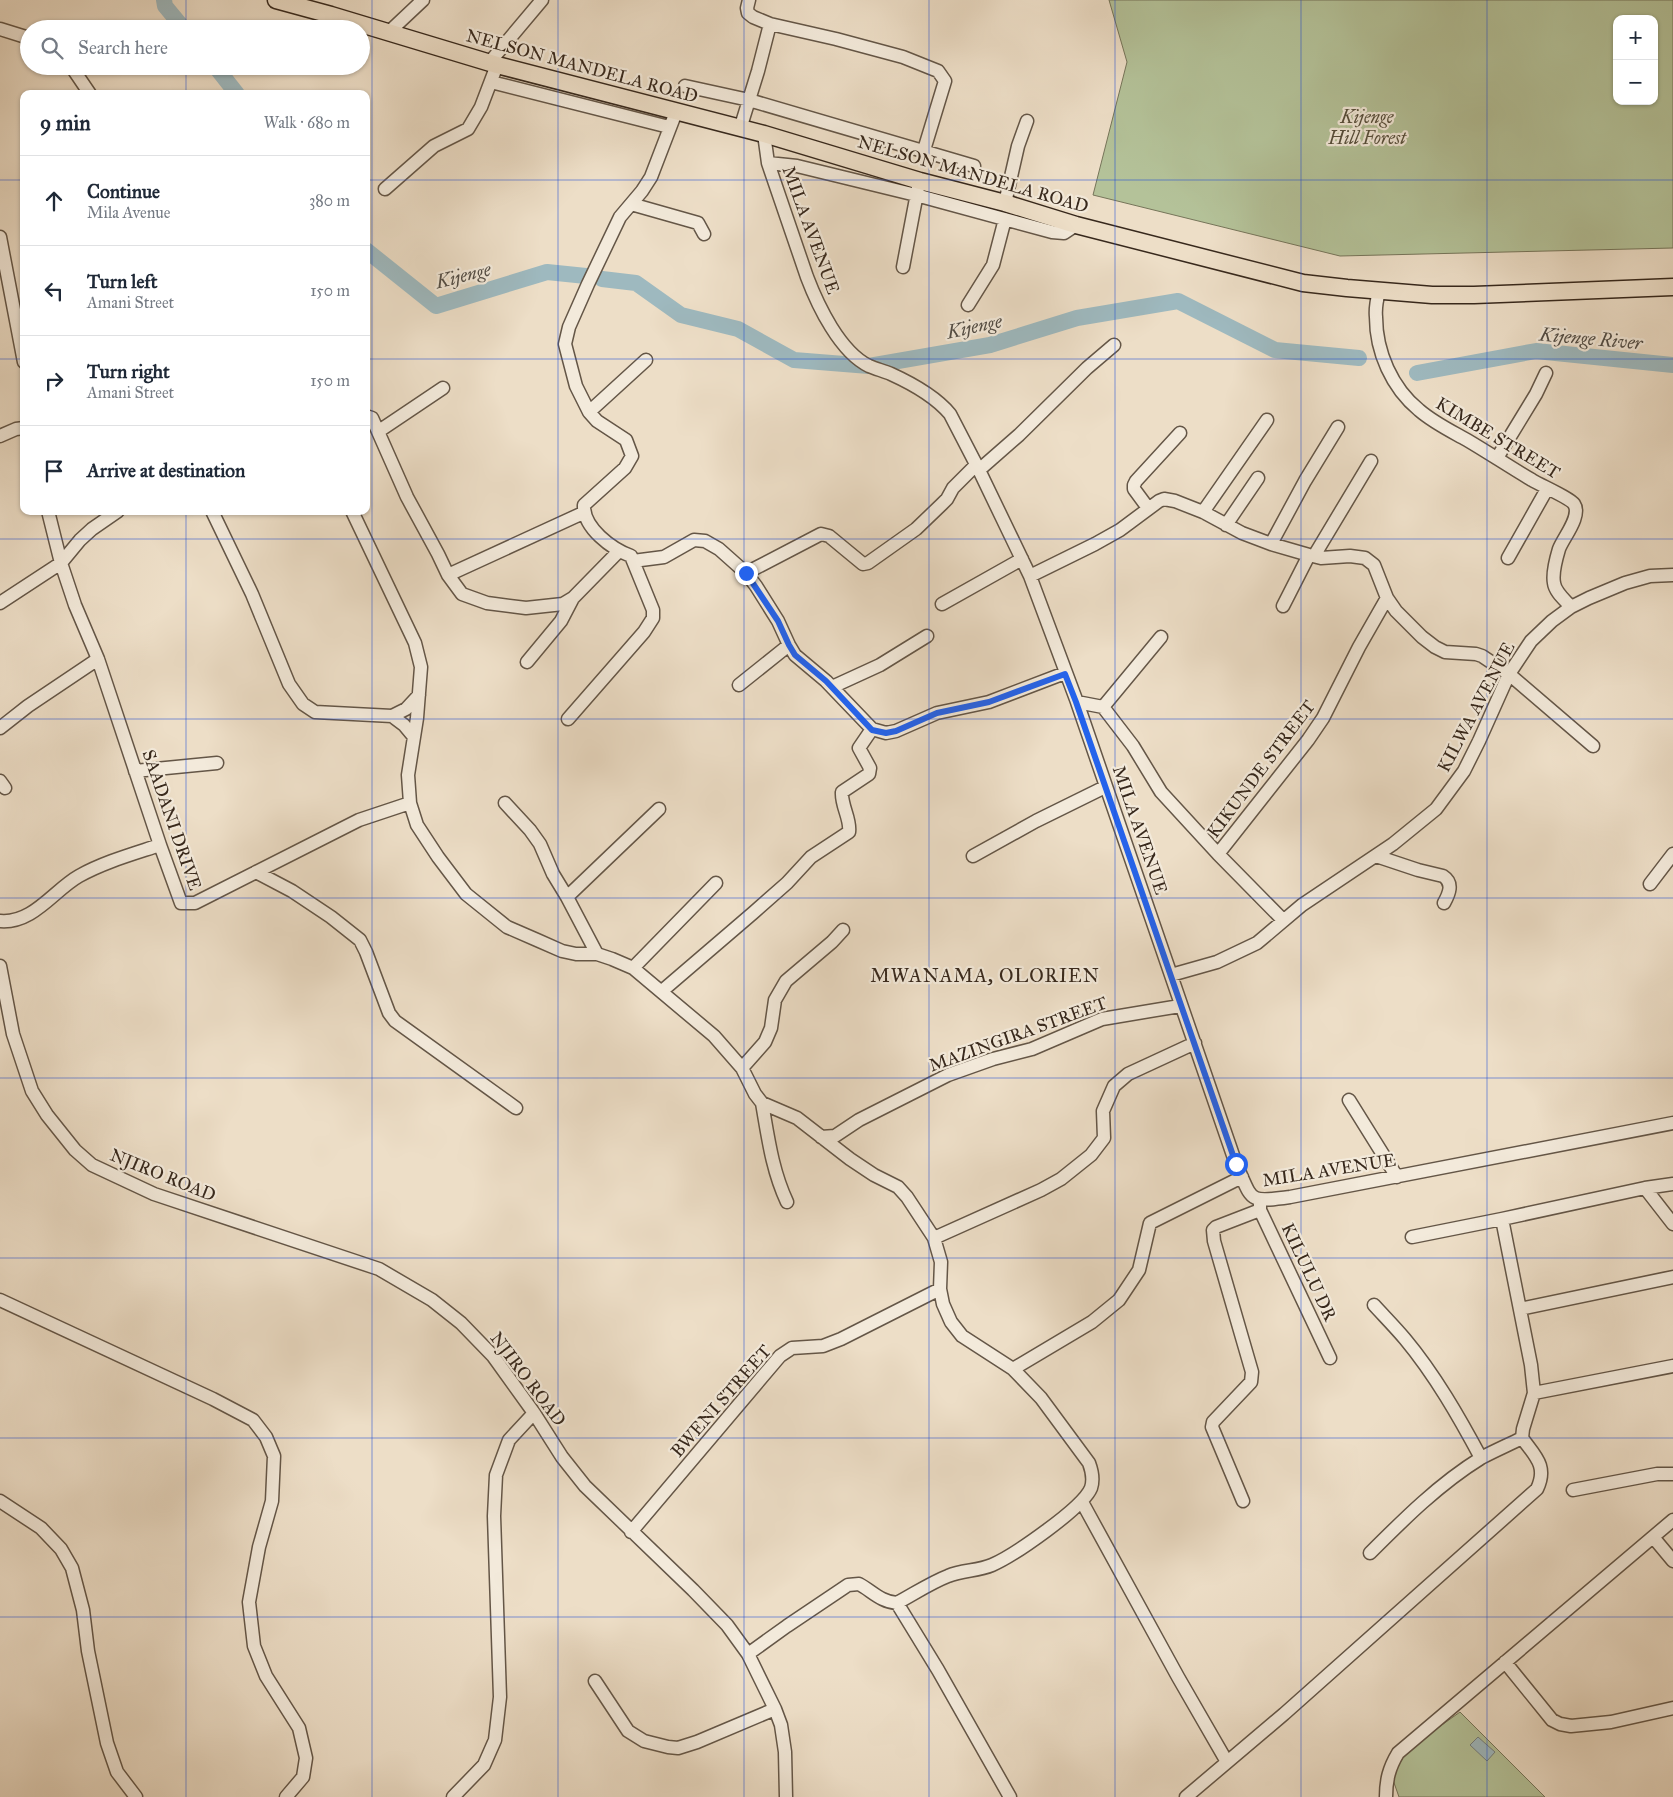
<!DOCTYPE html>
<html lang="en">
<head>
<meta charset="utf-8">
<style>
  :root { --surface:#fff; --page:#f2f2f3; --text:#1f2937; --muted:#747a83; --line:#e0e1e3 }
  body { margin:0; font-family:"IM FELL Great Primer",serif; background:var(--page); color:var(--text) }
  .controls { position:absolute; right:15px; top:15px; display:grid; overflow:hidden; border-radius:10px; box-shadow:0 1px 4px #0004 }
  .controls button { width:45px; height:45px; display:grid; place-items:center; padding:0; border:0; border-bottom:1px solid var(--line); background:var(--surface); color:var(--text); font:25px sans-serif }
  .stop { position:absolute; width:15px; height:15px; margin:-11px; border:4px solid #2563eb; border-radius:50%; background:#fff }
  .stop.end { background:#2563eb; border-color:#fff; box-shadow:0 1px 5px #0008 }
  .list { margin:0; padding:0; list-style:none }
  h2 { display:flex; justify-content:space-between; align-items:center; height:65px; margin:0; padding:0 20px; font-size:21px }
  h2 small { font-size:16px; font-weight:400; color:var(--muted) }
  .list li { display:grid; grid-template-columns:32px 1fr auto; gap:15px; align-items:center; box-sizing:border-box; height:90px; padding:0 20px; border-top:1px solid var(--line) }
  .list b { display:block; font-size:19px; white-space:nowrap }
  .list p { margin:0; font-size:16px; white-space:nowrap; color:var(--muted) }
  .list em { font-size:16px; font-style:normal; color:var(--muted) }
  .icon { flex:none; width:28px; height:28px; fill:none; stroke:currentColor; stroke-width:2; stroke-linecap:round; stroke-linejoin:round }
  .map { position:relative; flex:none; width:1673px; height:1797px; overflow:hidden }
  .search { position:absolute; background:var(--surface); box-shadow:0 1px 4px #0004; left:20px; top:20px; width:350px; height:55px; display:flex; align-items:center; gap:12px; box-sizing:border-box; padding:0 18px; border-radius:28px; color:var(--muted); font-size:19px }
  .panel { position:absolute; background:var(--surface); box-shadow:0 1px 4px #0004; left:20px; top:90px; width:350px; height:425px; border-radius:10px }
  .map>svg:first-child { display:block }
  .green { fill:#b4c299; stroke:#76755a; fill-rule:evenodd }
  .water { fill:#9eb9bf; stroke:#757f7e }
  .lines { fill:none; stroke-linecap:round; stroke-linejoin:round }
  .river { stroke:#9eb9bf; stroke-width:16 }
  .minor-casing { stroke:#645647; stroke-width:15 }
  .major-casing { stroke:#37281c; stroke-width:19 }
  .minor { stroke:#f3eadb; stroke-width:12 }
  .major { stroke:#eddec7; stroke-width:16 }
  .route { stroke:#2563eb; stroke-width:6 }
  .grid { fill:none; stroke:#1d4ed8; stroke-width:1; stroke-opacity:0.55 }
  .labels { text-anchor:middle; stroke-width:4.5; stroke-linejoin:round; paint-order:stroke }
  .street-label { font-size:18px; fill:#37281c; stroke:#f3eadb }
  .park-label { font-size:18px; font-style:italic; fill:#564e3b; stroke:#f3eadb }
  .water-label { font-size:19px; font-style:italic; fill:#514c45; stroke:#f3eadb }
  .neighbourhood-label { font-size:19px; letter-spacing:1px; fill:#37281c; stroke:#f3eadb }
</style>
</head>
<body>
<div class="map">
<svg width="1673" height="1797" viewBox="0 0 1673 1797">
  <rect width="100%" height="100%" fill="#eddec7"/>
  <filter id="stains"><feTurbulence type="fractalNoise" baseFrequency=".004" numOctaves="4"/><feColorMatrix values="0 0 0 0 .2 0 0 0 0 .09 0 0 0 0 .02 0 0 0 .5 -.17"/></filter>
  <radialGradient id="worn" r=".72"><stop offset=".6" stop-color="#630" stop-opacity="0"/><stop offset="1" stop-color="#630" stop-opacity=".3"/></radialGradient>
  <path class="green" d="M 1109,0 L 1673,0 L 1673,248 L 1340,256 L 1093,195 L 1127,62 ZM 1617,19 L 1654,19 L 1654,101 L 1617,101 Z
    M 1460,1712 L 1545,1797 L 1399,1797 L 1392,1777 L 1396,1760 L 1415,1744 Z"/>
  <path class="water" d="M 1478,1737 L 1495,1752 L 1487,1761 L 1470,1745 Z"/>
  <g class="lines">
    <path class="river" d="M 164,0 L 165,6 L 184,29
      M 215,66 L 237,94
      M 366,250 L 436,306 L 547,272 L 586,276
      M 602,279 L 636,283 L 681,315 L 738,329 L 794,360 L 869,366 L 990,345 L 1077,318 L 1178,301 L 1275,350 L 1359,358
      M 1417,373 L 1536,351 L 1673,365"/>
    <defs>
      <path id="minor" d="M 749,0 L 747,8 L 748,13 L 753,17 L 770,24 L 836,39 L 903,57 L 938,71 L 945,81 L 924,150
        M 0,29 L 29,38
        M 389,32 L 423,0
        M 489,63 L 542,0
        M 71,66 L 90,94
        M 491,82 L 669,127
        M 685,86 L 749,100 L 974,166
        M 676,112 L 651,177 L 642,191 L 620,217 L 588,284 L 569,327 L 565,344 L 576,386 L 589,412 L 597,421 L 626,440 L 632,456 L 625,468 L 584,505 C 583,528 612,549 631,556 L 633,561 L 664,557 L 694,540 L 705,541 L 719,549 L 746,573 L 756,586 L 778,621 L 789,645 L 795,655 L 826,681 L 872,729 L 886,733 L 896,731 L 937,713 L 989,702 L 1065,673
        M 740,129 L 758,71 L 770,24
        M 764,134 L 768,163 L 807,277 C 818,306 840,352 869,366 C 876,369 884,371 891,374 C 913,384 935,396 950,414 L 979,470 L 1030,576 L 1077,702 L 1236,1164 C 1253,1201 1247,1203 1290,1197 L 1673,1123
        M 768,163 L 797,166 L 916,195 L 1052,232 L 1064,233 L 1076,225
        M 385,189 L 434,146 L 468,129 L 481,107 L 497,65
        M 1005,203 L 1018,146 L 1027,121
        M 631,204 L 698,223 L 704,234
        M 0,237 L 24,362
        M 903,267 L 918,188
        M 1379,291 C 1377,299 1375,308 1376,317 C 1376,352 1392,388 1419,410 C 1434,423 1451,431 1467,440 C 1489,453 1510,467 1532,480 C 1540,485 1570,498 1574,504 C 1582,516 1563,538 1559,549 C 1556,559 1552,573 1554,583 C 1555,592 1565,600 1571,607
        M 968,305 L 993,265 L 1005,219
        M 589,412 L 646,360
        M 366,416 L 372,418 L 407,497 L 438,554 L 448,575 L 462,594 L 487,603 L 526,608 L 563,604 L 573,598 L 619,551
        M 379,431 L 443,388
        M 0,436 L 16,429 L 24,428
        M 1497,458 L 1536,394 L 1546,373
        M 979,470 L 1019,435 L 1087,368 L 1114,345
        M 1148,508 L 1134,489 L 1134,485 L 1136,481 L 1180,433
        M 48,511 L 61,563 L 75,605 L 98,659 L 160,845 L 181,903 L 195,903 L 359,820 L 410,803
        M 212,511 L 252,594 L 289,684 L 303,704 L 315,712 L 392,716 L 406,709 L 419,695
        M 352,511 L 415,643 L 421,667 L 417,718 L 408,775 L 410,803 L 417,825 L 438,857 L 466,894 L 507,927 L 537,940 L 562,951 L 576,954 L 597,954 L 612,959 L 633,968 L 714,1036 L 742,1068 L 755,1094 L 762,1103 L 797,1118 L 850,1159 L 874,1175 L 898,1187 L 907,1197 L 934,1238 L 941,1262 L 940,1289 L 943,1304 L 951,1322 L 962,1336 L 1013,1369 L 1041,1398 L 1089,1463 C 1092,1471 1094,1479 1091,1488 C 1083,1508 1013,1556 992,1565 C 978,1571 962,1570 948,1576 C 930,1583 914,1594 897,1603 C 881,1602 872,1591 859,1584 L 848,1585 L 787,1626 L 748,1654
        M 1203,512 L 1267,420
        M 1226,525 L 1258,478
        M 1271,544 L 1305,481 L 1338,427
        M 1314,556 L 1371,461
        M 1508,558 L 1547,489
        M 746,573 L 821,534 L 829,536 L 863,564 L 868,563 L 916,529 L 942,504 L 947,499 L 953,488 L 976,465
        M 448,575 L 583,513
        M 1030,576 L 1095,544 L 1120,530 L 1159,501 L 1164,499 L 1175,501 L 1203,512 L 1242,533 L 1271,544 L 1309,555 L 1321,558 L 1350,556 L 1365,558 L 1374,565 L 1387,598 L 1396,611 L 1422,637 L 1435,647 L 1445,652 L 1476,654 L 1482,656 L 1509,674 L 1593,746
        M 0,603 L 61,563 L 80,540 L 92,529 L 118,511
        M 942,604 L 1022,559
        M 1283,606 L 1309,555
        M 527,662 L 561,621 L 573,598
        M 739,685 L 789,645
        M 832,687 L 880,665 L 927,636
        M 1077,702 L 1103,707 L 1133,746 L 1161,792 L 1218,854 L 1283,920
        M 1103,707 L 1161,637
        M 392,716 L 404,725 L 414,737
        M 568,719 L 644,632 L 653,618 L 653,610 L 633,561
        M 0,728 L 28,706 L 98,659
        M 135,771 L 217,763
        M 0,781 L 5,788
        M 505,803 L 530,830 L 540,844 L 553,874 L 567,897
        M 1218,854 L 1308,740 L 1323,718 L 1359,647 L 1387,598
        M 973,856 L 1036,821 L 1105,787
        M 1376,856 L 1418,870 L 1443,876 C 1454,883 1449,894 1444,903
        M 256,872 L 292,891 L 331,917 L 360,940 L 366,952 L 389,1013 L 395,1021 L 516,1108
        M 1650,884 L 1673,854
        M 0,921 C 33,924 54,890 79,876 C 104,862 133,854 160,845
        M 597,954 L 567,897 L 659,809
        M 0,966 L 13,1034 L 32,1091 L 47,1115 L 75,1150 L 92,1165 L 154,1194 L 379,1269 L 432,1300 L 461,1323 L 493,1356 L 534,1413 L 562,1457 L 585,1486 L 693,1590 L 727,1625 L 748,1654 L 775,1709 L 781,1725 L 785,1752 L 786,1797
        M 633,968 L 716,883
        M 1171,975 L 1217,962 L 1257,943 L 1302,905 L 1393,844 L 1436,809 L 1464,771 L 1479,741 L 1509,674 L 1531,641 L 1552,621 L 1571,607 L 1589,598 L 1625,583 L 1650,576 L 1673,575
        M 662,991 L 753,913 L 787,883 L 811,857 L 849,832 C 851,819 841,806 842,792 L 869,774 L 870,768 L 859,748 L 872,729
        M 742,1068 L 765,1042 L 771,1028 L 775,1000 L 786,981 L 832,942 L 843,930
        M 1349,1100 L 1397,1177
        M 762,1103 C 768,1137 772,1170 787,1202
        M 821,1137 L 835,1136 L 859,1120 L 948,1075 L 993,1059 L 1032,1049 L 1102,1019 L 1180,1006
        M 1645,1188 L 1673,1224
        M 1260,1201 L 1260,1210 L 1330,1358
        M 1412,1237 L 1502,1219 L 1645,1188 L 1673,1184
        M 934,1238 L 1041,1190 L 1061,1179 L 1091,1155 L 1104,1138 L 1103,1111 L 1114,1086 L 1128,1074 L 1195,1043
        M 0,1300 L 213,1399 L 253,1420 L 266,1437 L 274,1456 L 272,1501 L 259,1547 L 249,1602 L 254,1646 L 266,1676 L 299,1728 L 306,1758 L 303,1777 L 286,1797
        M 1374,1305 C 1384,1316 1395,1327 1405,1339 C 1435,1375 1459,1417 1481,1458
        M 1520,1309 L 1673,1277
        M 1013,1369 L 1092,1322 L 1119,1300 L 1139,1270 L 1150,1223 L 1242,1177
        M 1534,1393 L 1673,1366
        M 1573,1490 L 1657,1474 L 1673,1474
        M 0,1501 L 41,1528 L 61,1549 L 72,1568 L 83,1610 L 88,1651 L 107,1743 L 117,1772 L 136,1797
        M 1243,1501 L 1212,1427 L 1213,1422 L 1251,1382 L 1252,1372 L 1214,1241 L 1213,1230 L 1216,1227 L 1260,1210
        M 1082,1502 L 1178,1677 L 1227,1762
        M 631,1532 L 780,1356 L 792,1348 L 823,1346 L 841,1339 L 940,1289
        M 1653,1537 L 1673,1561
        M 1370,1553 C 1404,1519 1439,1484 1481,1458 C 1494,1451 1508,1445 1522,1438
        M 897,1603 L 938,1670 L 1010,1797
        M 1505,1662 L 1552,1720 L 1560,1724 L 1571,1726 L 1611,1722 L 1673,1708
        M 595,1681 L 628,1731 L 644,1741 L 668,1747 L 678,1748 L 697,1742 L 775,1709
        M 453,1797 L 484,1765 L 495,1740 L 500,1697 L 494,1516 L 496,1475 L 509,1440 L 534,1413
        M 1186,1797 L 1284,1714 L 1537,1489 C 1548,1466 1535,1456 1522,1438 L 1523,1429 L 1534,1393 L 1531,1365 L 1502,1219
        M 1386,1797 C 1386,1780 1389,1768 1398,1753 L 1673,1520"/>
      <path id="major" d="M 276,0 L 331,15 L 497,65 L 764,134 L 920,181 L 1005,203 L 1076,225 L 1303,283 L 1347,288 L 1432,295 L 1474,295 L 1673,287"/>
    </defs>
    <use href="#minor" class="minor-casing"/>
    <use href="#major" class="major-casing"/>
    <use href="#minor" class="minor"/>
    <use href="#major" class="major"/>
  </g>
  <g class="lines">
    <path class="route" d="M 746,573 L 778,621 L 789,645 L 795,655 L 826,681 L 872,730 L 886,733 L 896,731 L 937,713 L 989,702 L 1065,674 L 1076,702 L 1236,1164"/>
  </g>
  <path class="grid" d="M 186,0 L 186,29M 372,0 L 372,1797M 558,0 L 558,1797M 744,0 L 744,1797M 929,0 L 929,1797M 1115,0 L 1115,1797M 1301,0 L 1301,1797M 1487,0 L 1487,1797M 186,66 L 186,94M 0,180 L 24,180M 366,180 L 1673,180M 0,359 L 24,359M 366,359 L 1673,359M 186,511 L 186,1797M 0,539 L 1673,539M 0,719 L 1673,719M 0,898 L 1673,898M 0,1078 L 1673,1078M 0,1258 L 1673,1258M 0,1438 L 1673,1438M 0,1617 L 1673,1617"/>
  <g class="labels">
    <g class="street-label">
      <text transform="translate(582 66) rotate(15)" y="6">NELSON MANDELA ROAD</text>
      <text transform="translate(973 174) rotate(16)" y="6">NELSON MANDELA ROAD</text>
      <text transform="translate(811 230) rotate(70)" y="6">MILA AVENUE</text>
      <text transform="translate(1498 438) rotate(31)" y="6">KIMBE STREET</text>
      <text transform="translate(1476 707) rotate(-62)" y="6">KILWA AVENUE</text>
      <text transform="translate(1261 769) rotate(-53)" y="6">KIKUNDE STREET</text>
      <text transform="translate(172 820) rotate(71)" y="6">SAADANI DRIVE</text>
      <text transform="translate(1140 830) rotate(71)" y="6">MILA AVENUE</text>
      <text transform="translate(1018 1034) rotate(-20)" y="6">MAZINGIRA STREET</text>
      <text transform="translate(1329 1170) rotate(-9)" y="6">MILA AVENUE</text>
      <text transform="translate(163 1175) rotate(22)" y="6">NJIRO ROAD</text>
      <text transform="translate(1309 1272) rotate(65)" y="6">KILULU DR</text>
      <text transform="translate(528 1379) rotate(53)" y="6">NJIRO ROAD</text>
      <text transform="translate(721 1401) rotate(-49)" y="6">BWENI STREET</text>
    </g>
    <g class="park-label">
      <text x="1367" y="123">Kijenge<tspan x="1367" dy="21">Hill Forest</tspan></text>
    </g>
    <g class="water-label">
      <text transform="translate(463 275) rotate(-14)" y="7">Kijenge</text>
      <text transform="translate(974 326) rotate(-12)" y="7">Kijenge</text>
      <text transform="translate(1591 338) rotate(5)" y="7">Kijenge River</text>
    </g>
    <g class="neighbourhood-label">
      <text x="985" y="982">MWANAMA, OLORIEN</text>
    </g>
  </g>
  <rect width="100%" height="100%" filter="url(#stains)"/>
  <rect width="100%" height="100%" fill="url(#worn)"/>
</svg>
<div class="controls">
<button>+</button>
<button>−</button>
</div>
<div class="stop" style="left:1236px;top:1164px"></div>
<div class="stop end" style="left:746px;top:573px"></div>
<div class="search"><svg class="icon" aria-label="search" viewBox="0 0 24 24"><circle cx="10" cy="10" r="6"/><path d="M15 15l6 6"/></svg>Search here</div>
<section class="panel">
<h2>9 min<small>Walk · 680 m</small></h2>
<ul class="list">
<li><svg class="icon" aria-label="ahead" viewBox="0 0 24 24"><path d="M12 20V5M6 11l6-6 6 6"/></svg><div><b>Continue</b><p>Mila Avenue</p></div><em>380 m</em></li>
<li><svg class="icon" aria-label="left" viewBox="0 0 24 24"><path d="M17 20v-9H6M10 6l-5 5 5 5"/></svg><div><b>Turn left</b><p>Amani Street</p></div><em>150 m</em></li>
<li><svg class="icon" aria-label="right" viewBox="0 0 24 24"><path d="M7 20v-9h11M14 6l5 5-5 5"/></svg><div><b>Turn right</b><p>Amani Street</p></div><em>150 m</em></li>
<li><svg class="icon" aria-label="arrive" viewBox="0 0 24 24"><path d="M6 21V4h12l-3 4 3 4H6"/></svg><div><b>Arrive at destination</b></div></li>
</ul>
</section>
</div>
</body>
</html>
